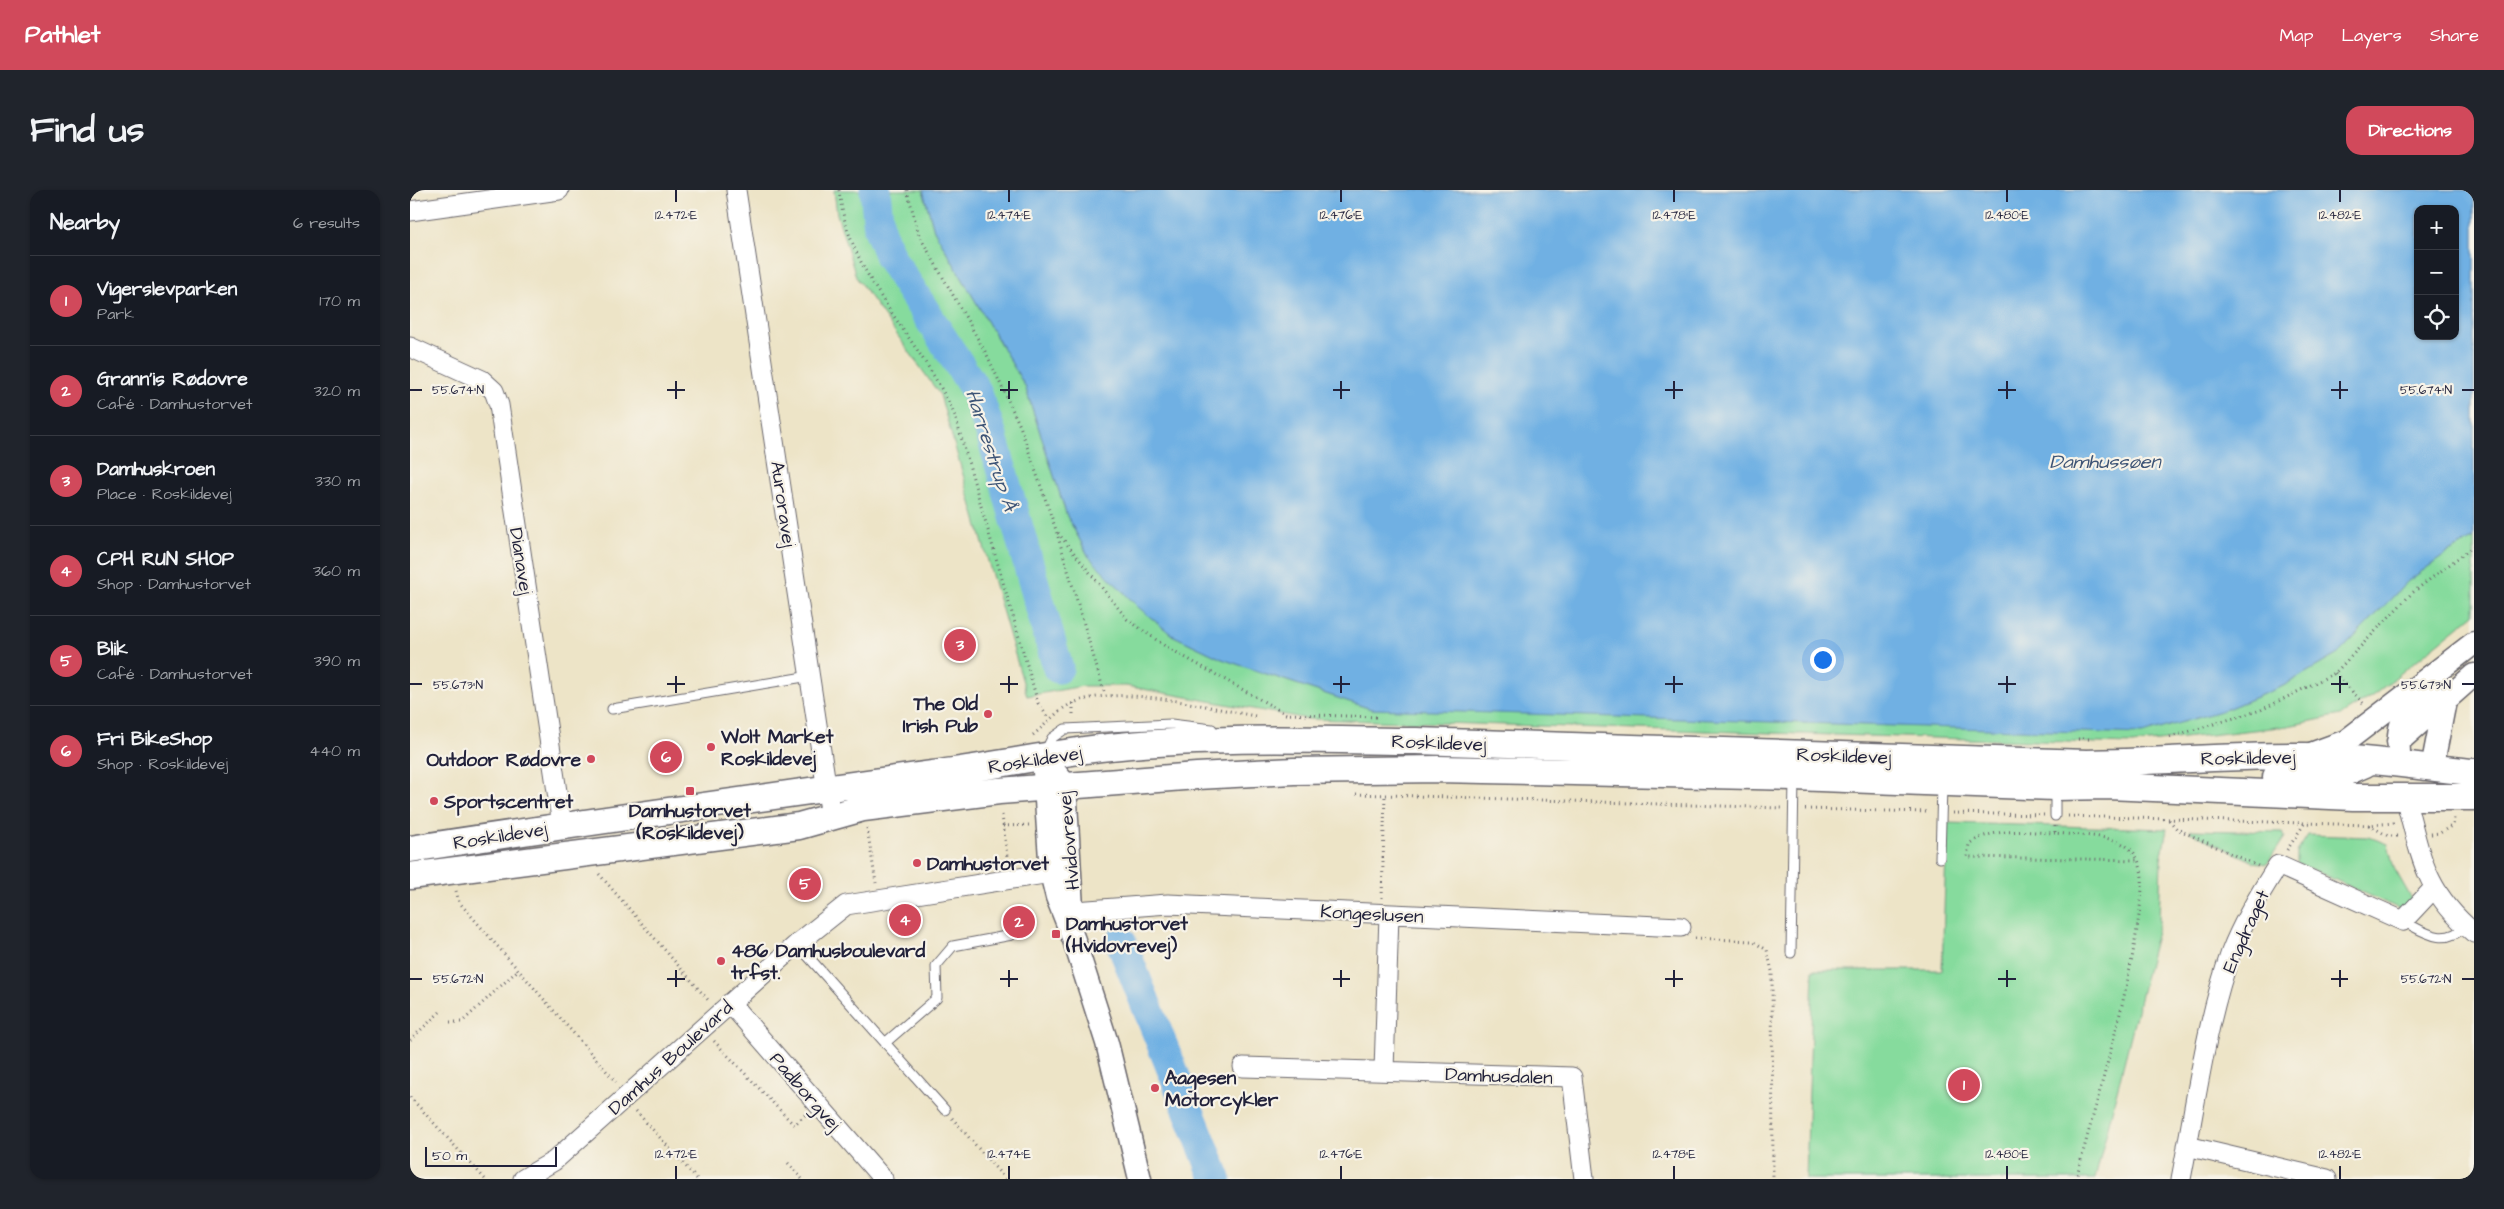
<!DOCTYPE html>
<html lang="en">
<head>
<meta charset="utf-8">
<style>
  :root { --surface:#171b24; --page:#20242c; --text:#f1f3f6; --muted:#9ea1a6; --line:#363941; --accent:#d1495b }
  body { margin:0; font-family:"Architects Daughter",sans-serif; background:var(--page); color:var(--text) }
  .controls { position:absolute; right:15px; top:15px; display:grid; overflow:hidden; border-radius:10px; box-shadow:0 1px 4px #0004 }
  .controls button { width:45px; height:45px; display:grid; place-items:center; padding:0; border:0; border-bottom:1px solid var(--line); background:var(--surface); color:var(--text); font:25px sans-serif }
  .scale { position:absolute; left:15px; bottom:12px; width:132px; box-sizing:border-box; padding-left:5px; border:2px solid #22223b; border-top:0; font-size:14px; line-height:18px; white-space:nowrap; color:#22223b; -webkit-text-stroke:4px #f7f3e8; paint-order:stroke }
  .you { position:absolute; left:1412px; top:469px; width:18px; height:18px; margin:-12px; border:4px solid #fff; border-radius:50%; background:#1a73e8; box-shadow:0 0 0 8px #1a73e833 }
  .badge { display:grid; place-items:center; width:32px; height:32px; border-radius:50%; background:var(--accent); color:#fff; font-size:16px; font-weight:700 }
  .pin { position:absolute; translate:-50% -50%; border:2px solid #fff; box-shadow:0 1px 5px #0006 }
  .list { margin:0; padding:0; list-style:none }
  h2 { display:flex; justify-content:space-between; align-items:center; height:65px; margin:0; padding:0 20px; font-size:21px }
  h2 small { font-size:16px; font-weight:400; color:var(--muted) }
  .list li { display:grid; grid-template-columns:32px 1fr auto; gap:15px; align-items:center; box-sizing:border-box; height:90px; padding:0 20px; border-top:1px solid var(--line) }
  .list b { display:block; font-size:19px; white-space:nowrap }
  .list p { margin:0; font-size:16px; white-space:nowrap; color:var(--muted) }
  .list em { font-size:16px; font-style:normal; color:var(--muted) }
  .icon { flex:none; width:28px; height:28px; fill:none; stroke:currentColor; stroke-width:2; stroke-linecap:round; stroke-linejoin:round }
  .map { position:relative; flex:none; width:2064px; height:989px; overflow:hidden; border-radius:15px }
  header { display:flex; align-items:center; gap:30px; box-sizing:border-box; height:70px; padding:0 25px; background:var(--accent); color:#fff }
  header strong { font-size:24px }
  nav { display:flex; gap:28px; margin-inline-start:auto; font-size:18px }
  .intro { display:flex; align-items:center; justify-content:space-between; box-sizing:border-box; height:120px; padding:0 30px }
  h1 { margin:0; font-size:35px }
  .button { padding:12px 22px; border-radius:15px; background:var(--accent); color:#fff; font-size:18px; font-weight:700 }
  main { display:flex; gap:30px; padding:0 30px }
  aside { flex:1; background:var(--surface); border-radius:15px; box-shadow:0 1px 4px #0004 }
  .map>svg:first-child { display:block }
  .green { fill:#86db9d; stroke:#547e6c }
  .water { fill:#6fb0e3; stroke:#48698f; fill-rule:evenodd }
  .lines { fill:none; stroke-linecap:round; stroke-linejoin:round }
  .river { stroke:#6fb0e3; stroke-width:31 }
  .service-casing { stroke:#69666c; stroke-width:11 }
  .minor-casing { stroke:#69666c; stroke-width:21 }
  .tertiary-casing { stroke:#69666c; stroke-width:25 }
  .secondary-casing { stroke:#69666c; stroke-width:29 }
  .path { stroke:#69666c; stroke-width:3; stroke-dasharray:1 4; stroke-linecap:butt }
  .service { stroke:#fff; stroke-width:9 }
  .minor { stroke:#fff; stroke-width:19 }
  .tertiary { stroke:#fff; stroke-width:22 }
  .secondary { stroke:#fff; stroke-width:26 }
  .ticks { fill:none; stroke:#22223b; stroke-width:2 }
  .poi-dot { fill:#d1495b; stroke:#f7f3e8; stroke-width:2 }
  .labels { text-anchor:middle; stroke-width:4.5; stroke-linejoin:round; paint-order:stroke }
  .street-label { font-size:19px; fill:#22223b; stroke:#f7f3e8 }
  .poi-label { font-size:19px; font-weight:bold; fill:#22223b; stroke:#f7f3e8; text-anchor:start }
  .water-label { font-size:20px; font-style:italic; fill:#3d5476; stroke:#f7f3e8 }
  .ticks-label { font-size:12px; text-anchor:middle; fill:#22223b; stroke:#f7f3e8; stroke-width:4.5; stroke-linejoin:round; paint-order:stroke }
</style>
</head>
<body>
<header>
<strong>Pathlet</strong>
<nav><a>Map</a><a>Layers</a><a>Share</a></nav>
</header>
<div class="intro"><h1>Find us</h1><a class="button">Directions</a></div>
<main>
<aside>
<h2>Nearby<small>6 results</small></h2>
<ul class="list">
<li><span class="badge">1</span><div><b>Vigerslevparken</b><p>Park</p></div><em>170 m</em></li>
<li><span class="badge">2</span><div><b>Grann'is Rødovre</b><p>Café · Damhustorvet</p></div><em>320 m</em></li>
<li><span class="badge">3</span><div><b>Damhuskroen</b><p>Place · Roskildevej</p></div><em>330 m</em></li>
<li><span class="badge">4</span><div><b>CPH RUN SHOP</b><p>Shop · Damhustorvet</p></div><em>360 m</em></li>
<li><span class="badge">5</span><div><b>Blik</b><p>Café · Damhustorvet</p></div><em>390 m</em></li>
<li><span class="badge">6</span><div><b>Fri BikeShop</b><p>Shop · Roskildevej</p></div><em>440 m</em></li>
</ul>
</aside>
<div class="map">
<svg width="2064" height="989" viewBox="0 0 2064 989">
  <rect width="100%" height="100%" fill="#f7f3e8"/>
  <filter id="ink" filterUnits="userSpaceOnUse"><feTurbulence type="fractalNoise" baseFrequency=".02" numOctaves="2"/><feDisplacementMap in="SourceGraphic" scale="10" xChannelSelector="R" yChannelSelector="G"/><feConvolveMatrix kernelMatrix="1 2 1 2 8 2 1 2 1" color-interpolation-filters="sRGB"/></filter>
  <filter id="wash" filterUnits="userSpaceOnUse"><feTurbulence type="fractalNoise" baseFrequency=".0096" numOctaves="4" result="noise"/><feDisplacementMap in="SourceGraphic" scale="20" xChannelSelector="R" yChannelSelector="G"/><feGaussianBlur stdDeviation="1.12" result="paint"/><feColorMatrix in="noise" values="0 0 0 0 0 0 0 0 0 0 0 0 0 0 0 0 0 1.4 0 .05"/><feComposite in="paint" operator="in"/></filter>
  <g filter="url(#wash)">
    <rect width="100%" height="100%" fill="#ede4c7"/>
    <path class="green" d="M 424,0 L 513,0 L 524,40 L 615,196 L 657,326 L 679,367 L 762,445 L 812,469 L 961,519 L 1817,519 L 1873,496 L 1928,464 L 1998,391 L 2039,362 L 2064,348 L 2064,424 L 1965,504 L 1931,525 L 1878,536 L 1722,554 L 898,529 L 716,496 L 673,496 L 617,506 L 530,205 L 446,87 L 427,24 Z
      M 1537,633 L 1757,639 L 1751,670 L 1749,733 L 1685,989 L 1396,989 L 1403,780 L 1532,780 Z
      M 1781,640 L 1872,642 L 1875,647 L 1857,674 L 1844,672 L 1780,642 Z
      M 1898,645 L 1959,647 L 1978,654 L 1984,678 L 2003,711 L 1992,720 L 1890,674 L 1887,672 L 1887,662 Z"/>
    <path class="water" d="M 513,0 L 2064,0 L 2064,348 L 2039,362 L 1998,391 L 1928,464 L 1873,496 L 1817,519 L 1732,544 L 961,519 L 812,469 L 762,445 L 728,417 L 679,367 L 657,326 L 615,196 L 524,40 ZM 2008,19 L 2045,19 L 2045,146 L 2008,146 Z"/>
    <g class="lines">
      <path class="river" d="M 465,0 L 469,39 L 480,67 L 566,201 L 581,243 L 648,478
        M 711,752 L 806,989"/>
    </g>
  </g>
  <g filter="url(#ink)">
    <g class="lines">
      <defs>
        <path id="service" d="M 202,519 L 400,486
          M 635,562 L 642,548 L 655,539 L 761,534 L 802,539
          M 1645,626 L 1645,598
          M 1530,668 L 1532,596
          M 1993,731 C 2016,743 2034,757 2056,736
          M 387,754 L 535,920
          M 1381,763 L 1384,590
          M 475,853 L 527,808 L 526,776 L 543,756 L 602,745"/>
        <path id="minor" d="M 326,0 L 421,627
          M 0,21 L 149,0
          M 0,157 L 72,190 L 84,201 L 89,215 L 152,635
          M 1995,607 C 2011,666 2014,701 2064,743
          M 652,722 L 758,714 L 1271,737
          M 320,813 L 473,989
          M 833,877 L 1162,887 L 1174,989
          M 974,881 L 979,724
          M 1777,956 L 1917,989
          M 113,989 L 144,971 L 387,754 L 436,715 L 641,683
          M 1771,989 C 1786,913 1795,836 1821,762 C 1833,731 1850,703 1868,675 L 1993,731 L 2024,698"/>
        <path id="tertiary" d="M 1988,552 L 2064,485
          M 1898,565 L 1936,551 L 2064,453
          M 633,567 L 641,683 L 647,707 L 664,750 L 697,853 L 730,989
          M 1990,574 C 1985,529 1992,530 2021,499
          M 2022,578 L 2035,511
          M 645,582 L 655,594 L 663,736"/>
        <path id="secondary" d="M 1866,587 L 1925,587 L 1955,574
          M 0,659 C 181,631 363,606 544,581 C 593,574 642,564 690,558 C 792,546 903,550 1006,551 L 1677,573 C 1749,572 1821,565 1894,566 C 1951,567 2007,577 2064,582
          M 0,686 L 389,636 L 453,618 L 589,601 L 787,586 L 884,581 L 1028,579 L 1384,587 L 1645,597 L 1698,596 L 1943,607 L 2064,607"/>
      </defs>
      <use href="#service" class="service-casing"/>
      <use href="#minor" class="minor-casing"/>
      <use href="#tertiary" class="tertiary-casing"/>
      <use href="#secondary" class="secondary-casing"/>
      <path class="path" d="M 429,0 C 438,88 511,148 545,226 L 628,513 L 639,529
        M 497,0 L 509,45 L 577,165 L 610,236 L 646,340 L 695,505
        M 648,343 L 717,429 L 755,456 L 876,524
        M 1925,483 L 1954,514
        M 663,513 L 663,527
        M 875,524 L 967,527
        M 623,545 C 636,535 646,521 661,514 C 706,493 796,517 845,526
        M 1760,547 L 1851,520 L 1925,483 L 2002,403 L 2064,356
        M 1668,549 L 1682,549
        M 946,604 L 1372,618
        M 1395,619 L 1519,622
        M 1543,623 L 1634,625
        M 592,625 L 598,674
        M 1658,626 L 1959,635 L 1984,633
        M 1759,630 L 1767,639 L 1848,676
        M 1959,635 L 1978,646 L 1988,646
        M 593,636 L 620,635
        M 1645,636 L 1645,643 C 1668,646 1708,643 1724,663 C 1731,672 1733,688 1732,699 C 1723,795 1690,896 1666,989
        M 457,638 L 466,693
        M 1645,643 C 1618,642 1581,637 1559,654 L 1557,667 L 1728,670
        M 2021,644 L 2030,643 L 2043,635 L 2044,628
        M 1877,660 L 1894,634
        M 189,684 L 299,811
        M 46,701 L 49,712 L 206,892
        M 972,708 L 975,604
        M 1285,748 L 1342,751 L 1357,760 L 1362,781 L 1363,989
        M 40,832 L 52,832 L 108,780
        M 0,850 L 30,822
        M 304,851 L 384,935 L 396,924
        M 0,907 L 75,989
        M 226,921 L 287,989
        M 542,928 L 595,989
        M 378,973 L 392,989"/>
      <use href="#service" class="service"/>
      <use href="#minor" class="minor"/>
      <use href="#tertiary" class="tertiary"/>
      <use href="#secondary" class="secondary"/>
    </g>
  </g>
  <path class="ticks" d="M 266,0 L 266,12M 599,0 L 599,12M 931,0 L 931,12M 1264,0 L 1264,12M 1597,0 L 1597,12M 1930,0 L 1930,12M 266,191 L 266,209M 599,191 L 599,209M 931,191 L 931,209M 1264,191 L 1264,209M 1597,191 L 1597,209M 1930,191 L 1930,209M 0,200 L 12,200M 257,200 L 275,200M 590,200 L 608,200M 923,200 L 940,200M 1255,200 L 1273,200M 1588,200 L 1606,200M 1921,200 L 1938,200M 2052,200 L 2064,200M 266,486 L 266,503M 599,486 L 599,503M 931,486 L 931,503M 1264,486 L 1264,503M 1597,486 L 1597,503M 1930,486 L 1930,503M 0,494 L 12,494M 257,494 L 275,494M 590,494 L 608,494M 923,494 L 940,494M 1255,494 L 1273,494M 1588,494 L 1606,494M 1921,494 L 1938,494M 2052,494 L 2064,494M 266,780 L 266,797M 599,780 L 599,797M 931,780 L 931,797M 1264,780 L 1264,797M 1597,780 L 1597,797M 1930,780 L 1930,797M 0,789 L 12,789M 257,789 L 275,789M 590,789 L 608,789M 923,789 L 940,789M 1255,789 L 1273,789M 1588,789 L 1606,789M 1921,789 L 1938,789M 2052,789 L 2064,789M 266,976 L 266,989M 599,976 L 599,989M 931,976 L 931,989M 1264,976 L 1264,989M 1597,976 L 1597,989M 1930,976 L 1930,989"/>
  <g class="poi-dot">
    <circle cx="578" cy="524" r="5"/>
    <circle cx="301" cy="557" r="5"/>
    <circle cx="181" cy="569" r="5"/>
    <rect x="275" y="596" width="10" height="10" rx="2.5"/>
    <circle cx="24" cy="611" r="5"/>
    <circle cx="507" cy="673" r="5"/>
    <rect x="641" y="739" width="10" height="10" rx="2.5"/>
    <circle cx="311" cy="771" r="5"/>
    <circle cx="745" cy="898" r="5"/>
  </g>
  <g class="labels">
    <g class="street-label">
      <text transform="translate(374 314) rotate(82)" y="7">Auroravej</text>
      <text transform="translate(112 371) rotate(81)" y="7">Dianavej</text>
      <text transform="translate(1029 552) rotate(2)" y="7">Roskildevej</text>
      <text transform="translate(1434 565) rotate(2)" y="7">Roskildevej</text>
      <text transform="translate(1838 567) rotate(-1)" y="7">Roskildevej</text>
      <text transform="translate(625 569) rotate(-9)" y="7">Roskildevej</text>
      <text transform="translate(90 645) rotate(-9)" y="7">Roskildevej</text>
      <text transform="translate(658 651) rotate(-95)" y="7">Hvidovrevej</text>
      <text transform="translate(962 723) rotate(3)" y="7">Kongeslusen</text>
      <text transform="translate(1835 741) rotate(-66)" y="7">Engdraget</text>
      <text transform="translate(260 867) rotate(-42)" y="7">Damhus Boulevard</text>
      <text transform="translate(1089 885) rotate(2)" y="7">Damhusdalen</text>
      <text transform="translate(396 901) rotate(49)" y="7">Padborgvej</text>
    </g>
    <g class="poi-label">
      <text x="568" y="520" text-anchor="end">The Old<tspan x="568" dy="22">Irish Pub</tspan></text>
      <text x="311" y="553">Wolt Market<tspan x="311" dy="22">Roskildevej</tspan></text>
      <text x="171" y="576" text-anchor="end">Outdoor Rødovre</text>
      <text x="34" y="618">Sportscentret</text>
      <text x="280" y="627" text-anchor="middle">Damhustorvet<tspan x="280" dy="22">(Roskildevej)</tspan></text>
      <text x="517" y="680">Damhustorvet</text>
      <text x="656" y="740">Damhustorvet<tspan x="656" dy="22">(Hvidovrevej)</tspan></text>
      <text x="321" y="767">486 Damhusboulevard<tspan x="321" dy="22">trfst.</tspan></text>
      <text x="755" y="894">Aagesen<tspan x="755" dy="22">Motorcykler</tspan></text>
    </g>
    <g class="water-label">
      <text transform="translate(582 260) rotate(72)" y="7">Harrestrup Å</text>
      <text x="1695" y="278">Damhussøen</text>
    </g>
  </g>
  <g class="ticks-label">
    <text x="266" y="29">12.472°E</text>
    <text x="599" y="29">12.474°E</text>
    <text x="931" y="29">12.476°E</text>
    <text x="1264" y="29">12.478°E</text>
    <text x="1597" y="29">12.480°E</text>
    <text x="1930" y="29">12.482°E</text>
    <text x="48" y="204">55.674°N</text>
    <text x="2016" y="204">55.674°N</text>
    <text x="48" y="499">55.673°N</text>
    <text x="2016" y="499">55.673°N</text>
    <text x="48" y="793">55.672°N</text>
    <text x="2016" y="793">55.672°N</text>
    <text x="266" y="968">12.472°E</text>
    <text x="599" y="968">12.474°E</text>
    <text x="931" y="968">12.476°E</text>
    <text x="1264" y="968">12.478°E</text>
    <text x="1597" y="968">12.480°E</text>
    <text x="1930" y="968">12.482°E</text>
  </g>
</svg>
<div class="controls">
<button>+</button>
<button>−</button>
<button><svg class="icon" aria-label="locate" viewBox="0 0 24 24"><circle cx="12" cy="12" r="6"/><path d="M12 2v4M12 18v4M2 12h4M18 12h4"/></svg></button>
</div>
<div class="scale">50 m</div>
<div class="you"></div>
<div class="pin badge" style="left:1554px;top:895px">1</div>
<div class="pin badge" style="left:609px;top:732px">2</div>
<div class="pin badge" style="left:550px;top:455px">3</div>
<div class="pin badge" style="left:495px;top:730px">4</div>
<div class="pin badge" style="left:395px;top:694px">5</div>
<div class="pin badge" style="left:256px;top:567px">6</div>
</div>
</main>
</body>
</html>
